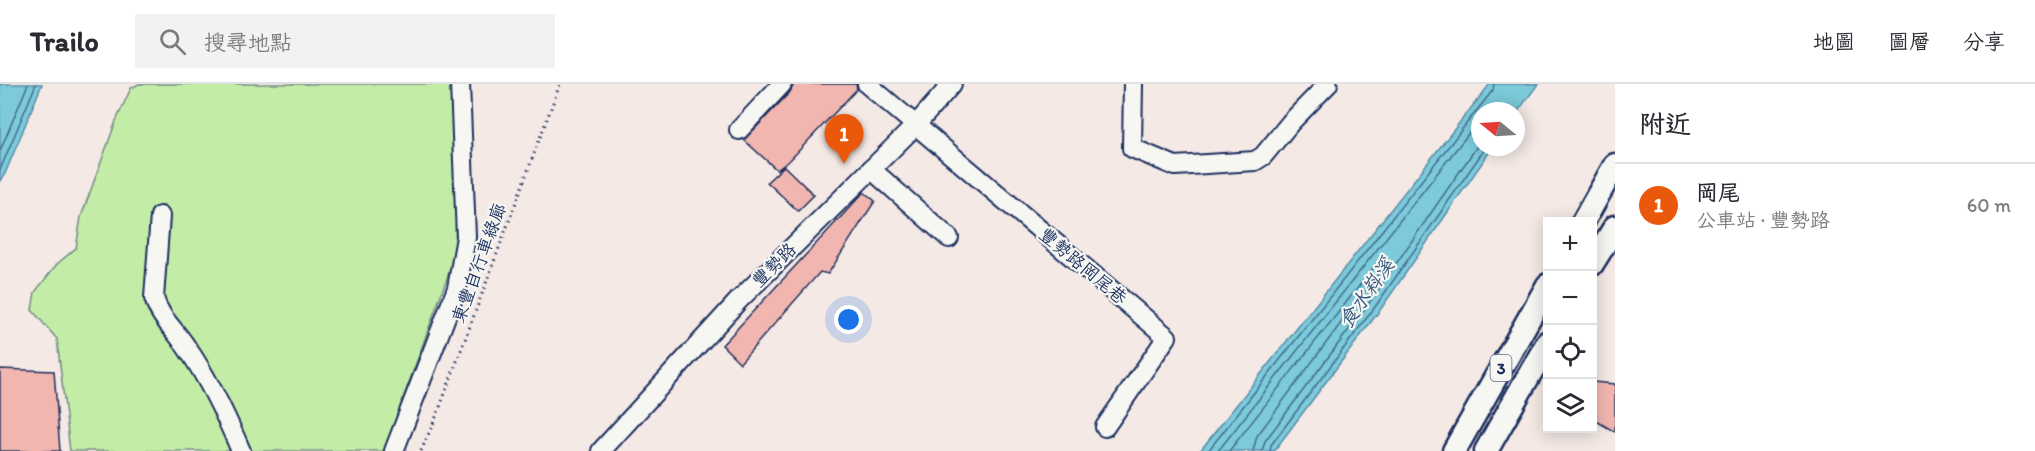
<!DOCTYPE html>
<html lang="zh-TW">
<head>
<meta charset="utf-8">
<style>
  :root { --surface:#fff; --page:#f2f2f3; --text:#2b2b33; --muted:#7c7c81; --line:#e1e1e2; --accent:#ea580c }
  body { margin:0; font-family:Itim,"LXGW WenKai TC",sans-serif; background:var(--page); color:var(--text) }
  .controls { position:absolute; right:18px; bottom:18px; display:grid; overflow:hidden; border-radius:0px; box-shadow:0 3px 15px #0003 }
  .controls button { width:54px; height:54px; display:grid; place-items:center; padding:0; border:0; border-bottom:2px solid var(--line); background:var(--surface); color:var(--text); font:30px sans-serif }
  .compass { position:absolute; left:1471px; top:18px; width:54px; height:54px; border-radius:50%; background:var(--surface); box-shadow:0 3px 15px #0003; rotate:288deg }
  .you { position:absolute; left:849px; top:236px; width:21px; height:21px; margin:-15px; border:4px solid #fff; border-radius:50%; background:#1a73e8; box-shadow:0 0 0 9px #1a73e833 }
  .badge { display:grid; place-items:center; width:39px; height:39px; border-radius:50%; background:var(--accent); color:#fff; font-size:20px; font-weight:700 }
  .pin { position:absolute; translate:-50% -50px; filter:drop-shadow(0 2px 3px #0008) }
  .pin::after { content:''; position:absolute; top:32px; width:21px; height:18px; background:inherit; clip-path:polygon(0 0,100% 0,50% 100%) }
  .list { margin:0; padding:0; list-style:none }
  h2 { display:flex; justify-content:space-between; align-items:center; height:78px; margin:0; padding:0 24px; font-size:26px }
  h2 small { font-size:20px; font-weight:400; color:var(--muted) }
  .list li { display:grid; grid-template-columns:39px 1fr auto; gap:18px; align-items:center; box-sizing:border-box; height:84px; padding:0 24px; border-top:2px solid var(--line) }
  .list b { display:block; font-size:22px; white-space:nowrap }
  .list p { margin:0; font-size:20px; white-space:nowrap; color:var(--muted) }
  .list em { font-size:20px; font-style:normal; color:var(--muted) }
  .icon { flex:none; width:33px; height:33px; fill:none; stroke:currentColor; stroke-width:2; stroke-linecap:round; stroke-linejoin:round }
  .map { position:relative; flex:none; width:1615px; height:367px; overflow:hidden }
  header { display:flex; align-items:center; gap:36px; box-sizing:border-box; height:84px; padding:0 30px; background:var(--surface); border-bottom:2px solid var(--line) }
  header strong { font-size:28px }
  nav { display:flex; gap:33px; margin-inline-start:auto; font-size:21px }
  .search { width:420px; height:54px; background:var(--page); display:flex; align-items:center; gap:15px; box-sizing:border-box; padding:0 21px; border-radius:0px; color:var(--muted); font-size:22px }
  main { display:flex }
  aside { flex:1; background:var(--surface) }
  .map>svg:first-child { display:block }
  .green { fill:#c3eca7; stroke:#6f8e82; stroke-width:1.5 }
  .water { fill:#7ccada; stroke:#558ca8; stroke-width:1.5 }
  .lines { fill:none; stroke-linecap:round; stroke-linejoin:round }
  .shore { stroke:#426d90; stroke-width:1.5 }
  .building { fill:#f1b6af; stroke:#1b2f5e; stroke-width:1.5 }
  .minor-casing { stroke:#1b2f5e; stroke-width:22 }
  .major-casing { stroke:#1b2f5e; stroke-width:27 }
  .path { stroke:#1b2f5e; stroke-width:3; stroke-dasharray:1.5 4.5; stroke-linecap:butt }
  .minor { stroke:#f6f6f2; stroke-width:18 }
  .major { stroke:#f6f6f2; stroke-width:22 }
  .labels { text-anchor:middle; stroke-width:4.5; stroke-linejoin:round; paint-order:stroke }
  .shield { fill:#f6f6f2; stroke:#5d6b8a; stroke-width:1.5 }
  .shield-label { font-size:16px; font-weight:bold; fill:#1b2f5e }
  .street-label { font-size:18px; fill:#1b2f5e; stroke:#f6f6f2 }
  .water-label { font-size:20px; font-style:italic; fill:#33567d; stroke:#f6f6f2 }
</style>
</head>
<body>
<header>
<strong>Trailo</strong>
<div class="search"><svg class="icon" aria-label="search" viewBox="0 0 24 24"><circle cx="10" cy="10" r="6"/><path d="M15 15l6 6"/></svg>搜尋地點</div>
<nav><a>地圖</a><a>圖層</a><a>分享</a></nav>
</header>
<main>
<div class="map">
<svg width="1615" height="367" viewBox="0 0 1615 367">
  <rect width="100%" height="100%" fill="#f5e9e5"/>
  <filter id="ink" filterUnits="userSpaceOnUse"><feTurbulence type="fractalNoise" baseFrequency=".0167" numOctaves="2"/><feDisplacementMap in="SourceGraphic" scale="12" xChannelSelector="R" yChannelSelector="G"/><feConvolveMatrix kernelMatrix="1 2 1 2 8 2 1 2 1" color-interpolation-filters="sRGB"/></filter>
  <g filter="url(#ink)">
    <path class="green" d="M 139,0 L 455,0 L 457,78 L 455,172 L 384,367 L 70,367 L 57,255 L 32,226 L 35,208 L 57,180 L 76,164 L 81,133 L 116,37 L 131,4 Z"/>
    <path class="water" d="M 0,0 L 42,0 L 5,90 L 0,97 Z
      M 1490,0 L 1538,0 L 1516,30 L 1516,27 L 1480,27 L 1480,63 L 1493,63 L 1380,226 L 1274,367 L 1200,367 Z"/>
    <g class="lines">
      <path class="shore" d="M 0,67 L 28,0
        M 0,86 L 36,0
        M 1208,367 L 1493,6 L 1494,0
        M 1218,367 L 1480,35
        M 1229,367 L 1382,173 L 1386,173 L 1387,177 L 1257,352 L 1253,367
        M 1262,367 L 1265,357 L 1369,219 L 1480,58
        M 1270,367 L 1271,361 L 1375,223 L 1486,63"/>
    </g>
    <path class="building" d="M 794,0 L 856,0 L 857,5 L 790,76 L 777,86 L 744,56 L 790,8 Z
      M 784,82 L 814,111 L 798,127 L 767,98 Z
      M 864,108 L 875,117 L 828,190 L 820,188 L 740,279 L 722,261 Z
      M 0,285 L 54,287 L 60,367 L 0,367 Z
      M 1593,298 L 1615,300 L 1615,348 L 1593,335 Z"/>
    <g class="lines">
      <defs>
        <path id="minor" d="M 867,0 L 1167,253 L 1105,343
          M 1133,0 L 1132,64 L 1175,82 L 1255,77 L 1263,72 L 1291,38 L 1328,0
          M 739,46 L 782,0
          M 871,85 L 949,154
          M 160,132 L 154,214 C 160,235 176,246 187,264 C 209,295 226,332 241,367
          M 394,367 L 457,204 L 466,153 L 460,0
          M 601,367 L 739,216 L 915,42 L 952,0"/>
        <path id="major" d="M 1583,138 L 1615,81
          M 1592,180 L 1615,143
          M 1454,367 L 1548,201
          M 1486,367 L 1548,258"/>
      </defs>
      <use href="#minor" class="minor-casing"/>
      <use href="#major" class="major-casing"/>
      <path class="path" d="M 421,367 L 437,331 L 560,0"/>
      <use href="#minor" class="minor"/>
      <use href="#major" class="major"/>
    </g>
  </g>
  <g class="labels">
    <rect class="shield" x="1490.5" y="271" width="21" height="26" rx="4.5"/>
    <g class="shield-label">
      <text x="1501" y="290">3</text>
    </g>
    <g class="street-label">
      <text transform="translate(479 179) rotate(-70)" y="6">東豐自行車綠廊</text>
      <text transform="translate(774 181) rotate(-45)" y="6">豐勢路</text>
      <text transform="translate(1083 182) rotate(40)" y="6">豐勢路岡尾巷</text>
    </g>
    <g class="water-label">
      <text transform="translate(1366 209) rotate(-55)" y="7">食水嵙溪</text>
    </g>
  </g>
</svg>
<div class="controls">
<button>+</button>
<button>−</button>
<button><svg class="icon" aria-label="locate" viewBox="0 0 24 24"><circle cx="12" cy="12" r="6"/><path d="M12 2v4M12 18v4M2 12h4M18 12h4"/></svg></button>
<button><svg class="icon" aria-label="layers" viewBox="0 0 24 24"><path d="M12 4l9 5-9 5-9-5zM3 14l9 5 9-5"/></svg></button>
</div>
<svg class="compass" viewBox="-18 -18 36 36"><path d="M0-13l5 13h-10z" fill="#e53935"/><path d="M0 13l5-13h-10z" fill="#7c7c81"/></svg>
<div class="you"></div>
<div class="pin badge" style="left:844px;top:80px">1</div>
</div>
<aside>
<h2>附近<small></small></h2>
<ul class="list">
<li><span class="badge">1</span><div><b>岡尾</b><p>公車站 · 豐勢路</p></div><em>60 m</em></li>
</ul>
</aside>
</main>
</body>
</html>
